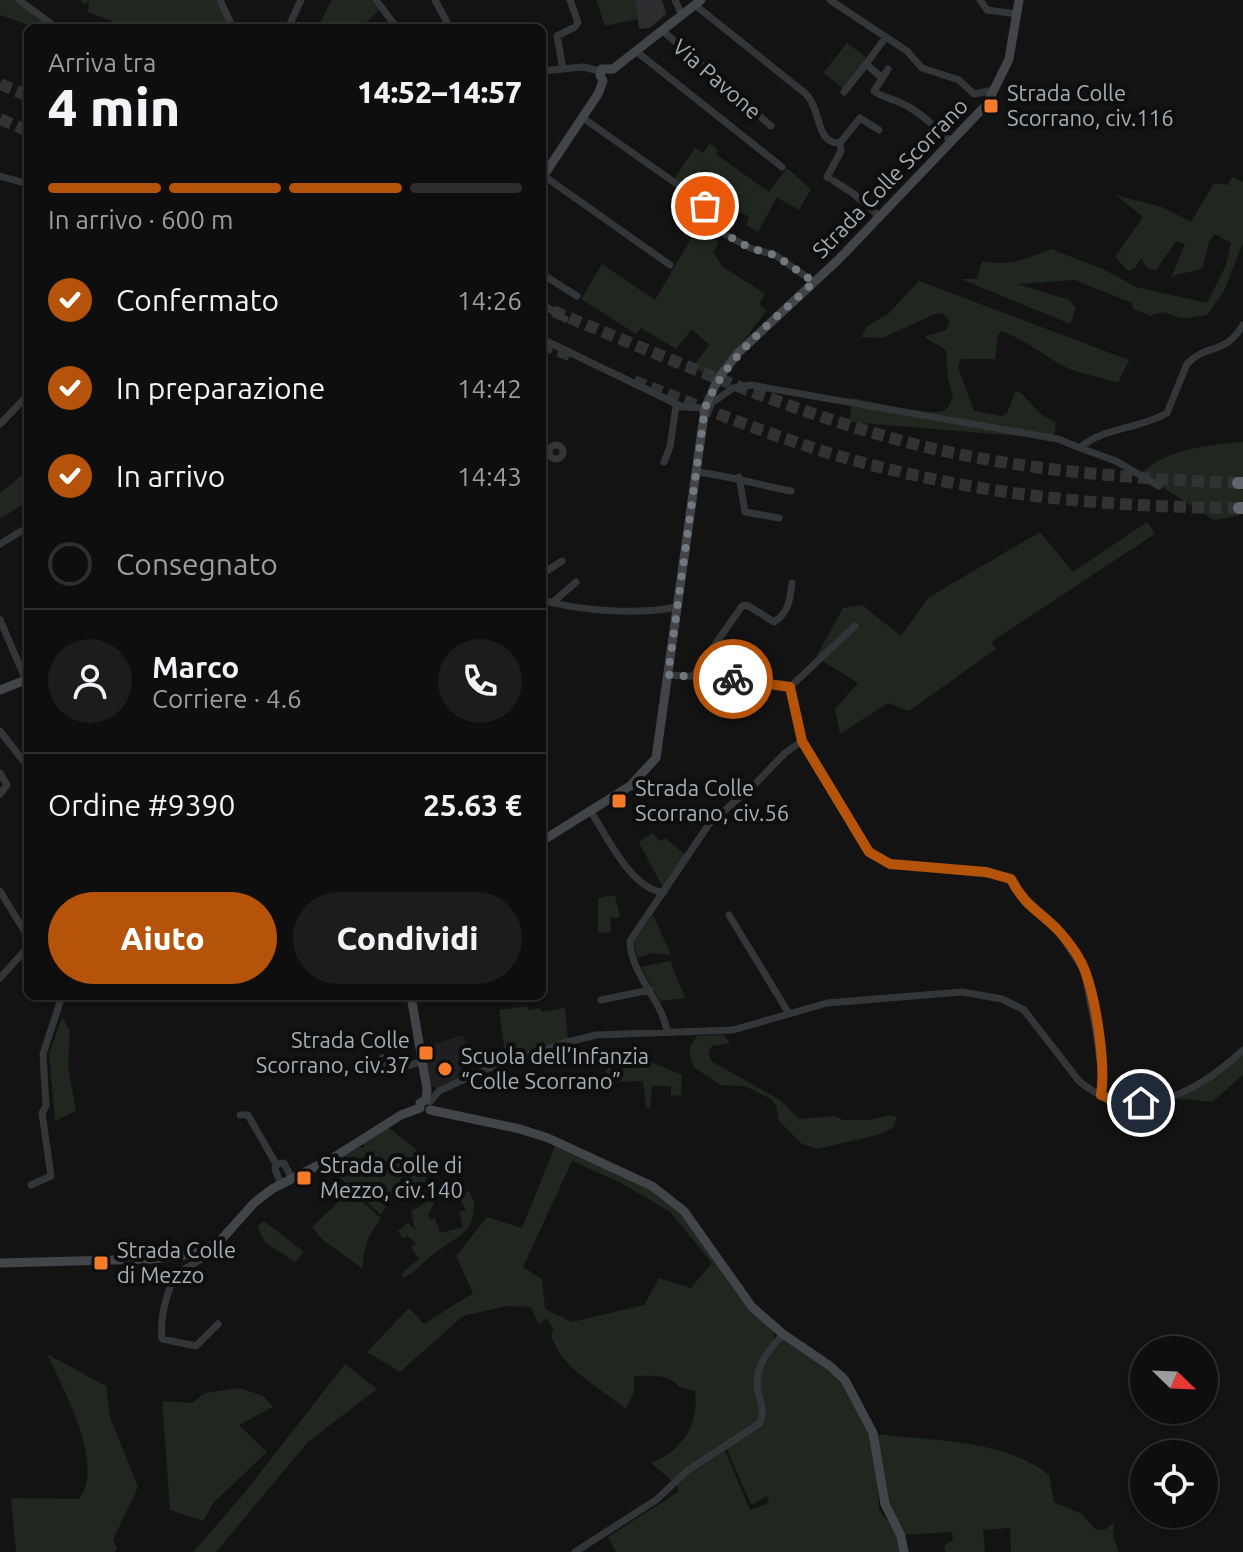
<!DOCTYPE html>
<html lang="it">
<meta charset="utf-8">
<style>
:root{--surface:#0e0e0f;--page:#1c1c1d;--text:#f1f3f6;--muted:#9b9c9e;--line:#2e2e2f;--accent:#b45309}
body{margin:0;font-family:Ubuntu,sans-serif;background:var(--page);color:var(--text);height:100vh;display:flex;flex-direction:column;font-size:30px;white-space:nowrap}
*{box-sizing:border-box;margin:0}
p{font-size:26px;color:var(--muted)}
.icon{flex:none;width:44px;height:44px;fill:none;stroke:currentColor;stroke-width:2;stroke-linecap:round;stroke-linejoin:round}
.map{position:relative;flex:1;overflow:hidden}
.side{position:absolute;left:24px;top:24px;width:522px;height:976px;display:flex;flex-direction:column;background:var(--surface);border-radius:12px;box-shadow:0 2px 6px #0004,0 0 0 2px var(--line)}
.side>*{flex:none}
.needle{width:52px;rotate:113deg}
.controls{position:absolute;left:1130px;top:1336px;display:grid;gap:16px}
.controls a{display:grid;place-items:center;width:88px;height:88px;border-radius:50%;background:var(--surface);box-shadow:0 2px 6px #0004,0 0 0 2px var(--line);font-size:40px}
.pin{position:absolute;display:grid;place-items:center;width:68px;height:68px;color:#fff;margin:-34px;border:4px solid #fff;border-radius:50%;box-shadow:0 2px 8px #0007}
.courier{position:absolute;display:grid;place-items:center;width:80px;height:80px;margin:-40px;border:6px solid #b45309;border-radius:50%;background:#fff;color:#222;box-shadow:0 2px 10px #0007}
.headline em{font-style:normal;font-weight:800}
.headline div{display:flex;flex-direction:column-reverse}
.headline{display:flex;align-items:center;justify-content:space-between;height:136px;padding:0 24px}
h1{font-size:52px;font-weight:800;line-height:60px}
.bar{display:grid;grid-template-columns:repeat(4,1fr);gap:12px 8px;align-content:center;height:96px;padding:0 24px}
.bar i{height:10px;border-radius:6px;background:var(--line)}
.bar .current{background:var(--accent)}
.bar p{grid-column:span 4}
.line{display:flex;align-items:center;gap:20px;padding:0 24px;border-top:2px solid var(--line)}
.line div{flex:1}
.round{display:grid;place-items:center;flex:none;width:84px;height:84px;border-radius:42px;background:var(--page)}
ol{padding:0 24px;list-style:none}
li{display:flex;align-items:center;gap:24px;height:88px}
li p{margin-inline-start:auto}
li .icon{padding:8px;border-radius:50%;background:var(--accent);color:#fff;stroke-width:4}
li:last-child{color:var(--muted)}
li i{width:44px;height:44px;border:4px solid var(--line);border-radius:50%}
.primary-button{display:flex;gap:16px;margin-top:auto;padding:16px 24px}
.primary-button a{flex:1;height:92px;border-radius:48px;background:var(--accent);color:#fff;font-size:32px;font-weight:800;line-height:92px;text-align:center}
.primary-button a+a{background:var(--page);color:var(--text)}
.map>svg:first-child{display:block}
.built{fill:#1f1f21}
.green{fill:#1f271f;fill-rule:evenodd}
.building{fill:#2d2e30;stroke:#2c2d30;stroke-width:2}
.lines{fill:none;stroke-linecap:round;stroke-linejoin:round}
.highway-tunnel{stroke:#303234;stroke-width:12;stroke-dasharray:12 6;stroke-linecap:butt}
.street{stroke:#333639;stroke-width:7}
.secondary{stroke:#414549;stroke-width:9}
.highway{stroke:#5f656a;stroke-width:12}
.done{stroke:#71787d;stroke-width:8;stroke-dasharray:0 14.4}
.route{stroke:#b45309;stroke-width:10}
.poi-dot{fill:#f67b29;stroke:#0e0e0f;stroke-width:3}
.labels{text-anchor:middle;stroke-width:8;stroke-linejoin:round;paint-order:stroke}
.street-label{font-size:22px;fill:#a4aeb5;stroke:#0e0e0f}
.poi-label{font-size:22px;fill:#a4aeb5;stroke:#0e0e0f;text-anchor:start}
</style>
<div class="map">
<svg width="1243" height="1552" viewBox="0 0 1243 1552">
<rect width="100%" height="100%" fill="#131314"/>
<path class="built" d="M463,1035L468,1049L458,1054L465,1076L438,1089L431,1085L427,1061L431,1059L425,1047Z"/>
<path class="green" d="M0,0H14L53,28H37L0,15Z
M80,0H216L230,28H116L111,21L88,12L89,1L84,4Z
M332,0H371L379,11L359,28H317Z
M596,0H635L638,19L605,26Z
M847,43L867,58L844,89L823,73Z
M710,143L718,150L716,154L769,192L787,168L811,189L799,210L777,197L758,232L746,225L749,217L724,204L716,216L707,206L720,184L702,171L688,189L674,179L695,148L703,153Z
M1232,177L1243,182V243L1224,291L1207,315C1199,316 1186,320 1178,317C1167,314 1163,309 1151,316L1133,309L1132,303L1075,280L1017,284L1069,300L1076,308L1070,324L961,279H977L982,261C1008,267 1027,259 1051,249L1105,270L1136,287L1207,303L1226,265L1231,243L1215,234L1209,242L1203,267C1193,274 1181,271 1171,278L1185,244L1176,241L1156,270L1148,269L1141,258L1135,268L1128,271L1115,257L1143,217L1116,195L1162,207L1191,222L1214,183L1228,185Z
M706,213L711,236L719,242L713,252L722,266L765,294L759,305L767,310L714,380L693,367L709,345L692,329L676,349L641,328L636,334L581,299L602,264L655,300Z
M919,281L1129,360L1118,383C1100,376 1080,375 1063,366C1042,354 1024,339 1001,331L998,335L995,359H961L958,367L974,411L1001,416L1007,413L1015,392H1020L1041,414L1056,423L1054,439L849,422L852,398C870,401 930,416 943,411C950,408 951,401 953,395L948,380L946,350L924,337L946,330L950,321L942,313L935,314L882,338L861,337L867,326L888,314Z
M1243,442V479L1239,489L1243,490V503H1239V516L1214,520L1143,475L1142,472C1171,448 1207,445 1243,442Z
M28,470V501L0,519V493Z
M1147,522L1155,534L991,642L996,649L909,711L888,703L840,734L835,709L858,683L816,657L843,608L862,605L901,636L929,597L1040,532L1073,572Z
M652,833L660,841L665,838L686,855L663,888L639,842Z
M607,896H615L620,917L610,918L611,932L598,933V899Z
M653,915L671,955L652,953L637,958L634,941Z
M670,961L685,998L660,1001L641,967Z
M528,1006V1010L540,1008L542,1012L565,1008L568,1041L506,1061L499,1010Z
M62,1017L70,1031L68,1066L76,1111L55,1121L49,1054Z
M724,1035L730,1043L712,1046L708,1053L711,1061L780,1100L799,1119L835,1116L843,1120H870L891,1115L897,1117L893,1128L881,1134L818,1149L802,1144L779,1121L776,1105L771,1099L745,1086L720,1085L694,1067L690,1056V1046L697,1036Z
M1243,1050V1075L1212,1102L1171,1098L1213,1078Z
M637,1056L682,1075L681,1095L671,1096V1086H652L650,1108L646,1107L643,1081L608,1082L605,1071L621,1059Z
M388,1127L417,1150L381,1215L327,1166L360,1147L363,1148L365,1142Z
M555,1146L653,1190L681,1213L715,1256L737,1294L773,1332L774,1340L783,1334L837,1374L871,1433L877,1461L879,1509L897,1534L901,1552H616L608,1537L678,1492L677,1482L725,1450L750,1510L769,1503L767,1496L751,1505L726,1447L672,1481L651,1463C683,1451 699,1424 695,1391L679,1387C669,1373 649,1376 634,1376V1392L626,1409C599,1386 561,1370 551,1334L554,1331L547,1318L539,1324L531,1307L506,1306L463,1316L400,1372L367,1352L409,1308L424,1324L473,1293L456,1256L487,1217L522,1228ZM572,1161L621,1183L670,1212L712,1263L691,1288L659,1278L644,1305L572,1322L545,1309L542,1279L523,1267Z
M418,1151L434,1163L416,1199L399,1189Z
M350,1191L381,1218C368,1235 363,1248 363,1269L323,1240L312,1227Z
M459,1191H468L474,1201C474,1233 461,1234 439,1250C426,1258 418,1271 403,1278L401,1274L419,1259L411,1247L416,1243L407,1236L403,1239L398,1231L408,1223L415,1229L411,1211L438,1196L428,1215L430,1220L435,1218L440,1233L463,1227L459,1212L466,1210L460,1200H456Z
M264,1221L304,1252L295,1262L265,1242L257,1226Z
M47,1354L106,1386L110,1417L138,1487L113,1540L117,1549L114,1552H16L11,1498L79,1499C106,1465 63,1389 47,1354Z
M345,1364L377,1389L308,1442L216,1552H193L242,1496Z
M240,1388L263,1396L273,1407L239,1425L267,1452L214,1502L203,1521L170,1510L162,1401L192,1403L205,1393Z
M877,1434C932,1441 1004,1439 1049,1475L1054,1502L1082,1514L1096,1530L1106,1529L1114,1522L1113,1536L1119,1552H1011L1010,1528L983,1530L985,1552H946L944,1546L953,1540L952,1532L903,1535L887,1498Z"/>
<path class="building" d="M636,0H661L665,14L649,27L640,28Z"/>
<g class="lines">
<path class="highway-tunnel" d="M0,84L28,96
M0,119L28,131
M553,311C665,357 778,407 895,439C1008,470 1122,478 1238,483
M542,344L572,356
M634,381C717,413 801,449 888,469C1008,498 1116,507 1239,508"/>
<path class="street" d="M19,0L57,28
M220,0L233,28
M376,0L397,28
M435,0L450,28
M675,0L682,15
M830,0L907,51L922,68L959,80L974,94L994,90
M980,0L987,10L1017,14
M695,5L806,94C822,110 815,144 840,143L860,118L879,130
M288,28L301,0
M663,31L771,126
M637,52L782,167
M563,69L557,36L575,27L578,22L570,0
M888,69L874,91C884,99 893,98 903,104C921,112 935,128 950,140
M542,71L583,67L600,71
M882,78L866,64L886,37
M844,92L866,64
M583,118L698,199L721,232L750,248L775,255L814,282
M0,176L28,184
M544,176L670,265
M829,178L827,177L841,151L840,143
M834,181L854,194L879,216
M542,274L577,296
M542,304L565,319
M542,339L683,407L705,408L733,388L751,385L1058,439L1080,448C1100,428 1140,429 1167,413L1187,364C1208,342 1223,357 1243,325
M0,424L28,395
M549 452a7 7 0 1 1 14 0a7 7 0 1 1-14 0Z
M1080,448L1116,461L1159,486
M664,462L670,447L676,406
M697,472C730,476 759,485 791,491
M739,477L745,512L779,518
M0,544L28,527
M542,574L562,561
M542,600C581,611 637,615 677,607
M552,603L576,582
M0,620L28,685
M855,626L790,687L802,741L869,852L890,864L1004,876L1011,879L1027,905L1057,929L1084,970L1096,1031L1103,1083L1101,1095
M668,675L755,680L790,687
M693,676L742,606L747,605L774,622C789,613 790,599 792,583
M0,731L28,767
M0,773L7,785L0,794
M590,810C606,835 632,891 664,892
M0,891L28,937
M729,915L788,1012
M0,978L28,947
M601,1000L650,990
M667,1031C662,1000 630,973 630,941L709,824L756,783L785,753L802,741
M382,1058L388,1068L396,1070L422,1061
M430,1102L439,1091L484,1070L564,1043L596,1035L733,1030L827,1003L962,992L1002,999L1024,1010L1079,1081C1135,1128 1198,1092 1243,1050
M240,1115H248L276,1164
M281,1184L275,1169L276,1164L284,1163L292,1179
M31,1185L51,1176L42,1113L46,1106L43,1054L62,996
M208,1249C202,1262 193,1263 183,1270C166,1283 160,1320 162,1339L196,1346L218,1324
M575,1552L656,1500L687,1471L760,1423C765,1411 761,1404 758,1392C753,1368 768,1351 783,1334"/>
<path class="secondary" d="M613,69L701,0
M603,81L600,75L602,69H613
M542,178L598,94L603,81
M0,690L28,679
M542,841L630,786L656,758L705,408L718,379L738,353L839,259L987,104L1009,59L1019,0
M411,996L427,1089L426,1100
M430,1110L520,1129L548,1138L652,1186L684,1211L752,1307L783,1334L830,1366L845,1380L873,1433L885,1504L901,1536L904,1552
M0,1263L151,1259L194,1254L220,1241L254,1203L272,1189L336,1156L401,1115L420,1108V1103L426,1100"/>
<path class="highway" d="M1238,483H1243
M1239,508H1243"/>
</g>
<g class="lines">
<path class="done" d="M705,206L721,232L750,248L775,255L814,282C773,322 727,354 705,408L668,675L733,679"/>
<path class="route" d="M733,679L790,687L802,741L869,852L890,864L986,872L1011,879C1024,905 1038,910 1057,929C1067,940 1080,957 1085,971C1096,1000 1106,1065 1101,1095L1117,1102L1141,1103"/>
</g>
<g class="poi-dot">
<rect x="983" y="98" width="16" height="16" rx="4"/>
<rect x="611" y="793" width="16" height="16" rx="4"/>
<rect x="418" y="1045" width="16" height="16" rx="4"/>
<circle cx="445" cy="1069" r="8"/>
<rect x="296" y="1170" width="16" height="16" rx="4"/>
<rect x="93" y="1255" width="16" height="16" rx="4"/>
</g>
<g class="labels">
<g class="street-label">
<text transform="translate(717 79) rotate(41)" y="8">Via Pavone</text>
<text transform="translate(890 178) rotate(-46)" y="8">Strada Colle Scorrano</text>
</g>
<g class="poi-label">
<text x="1007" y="101">Strada Colle<tspan x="1007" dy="25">Scorrano, civ.116</tspan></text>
<text x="635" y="796">Strada Colle<tspan x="635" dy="25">Scorrano, civ.56</tspan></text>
<text x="410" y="1048" text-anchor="end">Strada Colle<tspan x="410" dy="25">Scorrano, civ.37</tspan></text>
<text x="461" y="1064">Scuola dell’Infanzia<tspan x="461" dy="25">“Colle Scorrano”</tspan></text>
<text x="320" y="1173">Strada Colle di<tspan x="320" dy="25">Mezzo, civ.140</tspan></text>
<text x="117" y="1258">Strada Colle<tspan x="117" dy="25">di Mezzo</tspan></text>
</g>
</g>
</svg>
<div class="controls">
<a><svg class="needle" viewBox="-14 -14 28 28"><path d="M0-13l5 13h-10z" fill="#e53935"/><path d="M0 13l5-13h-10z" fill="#9b9c9e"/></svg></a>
<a><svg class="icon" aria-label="locate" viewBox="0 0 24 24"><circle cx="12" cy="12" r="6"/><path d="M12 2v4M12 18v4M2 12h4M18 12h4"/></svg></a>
</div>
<div class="pin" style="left:705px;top:206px;background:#ea580c"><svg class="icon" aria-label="bag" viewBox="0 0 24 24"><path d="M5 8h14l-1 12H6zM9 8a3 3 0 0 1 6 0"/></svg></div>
<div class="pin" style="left:1141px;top:1103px;background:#1f2937"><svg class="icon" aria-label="home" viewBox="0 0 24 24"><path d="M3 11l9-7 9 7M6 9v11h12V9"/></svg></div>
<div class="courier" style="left:733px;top:679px"><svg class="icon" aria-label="bike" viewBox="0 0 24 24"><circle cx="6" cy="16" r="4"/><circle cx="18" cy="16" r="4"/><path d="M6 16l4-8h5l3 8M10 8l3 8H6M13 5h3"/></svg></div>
<section class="side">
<div class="headline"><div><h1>4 min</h1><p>Arriva tra</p></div><em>14:52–14:57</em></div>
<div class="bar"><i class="current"></i><i class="current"></i><i class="current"></i><i></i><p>In arrivo · 600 m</p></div>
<ol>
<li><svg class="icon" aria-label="check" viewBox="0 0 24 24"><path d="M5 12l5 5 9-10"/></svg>Confermato<p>14:26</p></li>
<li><svg class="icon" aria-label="check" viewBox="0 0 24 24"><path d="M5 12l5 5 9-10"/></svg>In preparazione<p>14:42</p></li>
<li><svg class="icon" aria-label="check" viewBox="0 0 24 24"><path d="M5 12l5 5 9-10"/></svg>In arrivo<p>14:43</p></li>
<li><i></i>Consegnato</li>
</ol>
<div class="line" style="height:144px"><a class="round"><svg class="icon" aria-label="person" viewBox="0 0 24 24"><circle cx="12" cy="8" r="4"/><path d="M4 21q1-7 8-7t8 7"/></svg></a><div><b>Marco</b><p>Corriere · 4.6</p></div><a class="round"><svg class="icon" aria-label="phone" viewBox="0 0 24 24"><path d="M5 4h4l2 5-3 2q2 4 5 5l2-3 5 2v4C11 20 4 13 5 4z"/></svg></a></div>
<div class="line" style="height:104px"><div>Ordine #9390</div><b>25.63 €</b></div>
<div class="primary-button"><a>Aiuto</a><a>Condividi</a></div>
</section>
</div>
